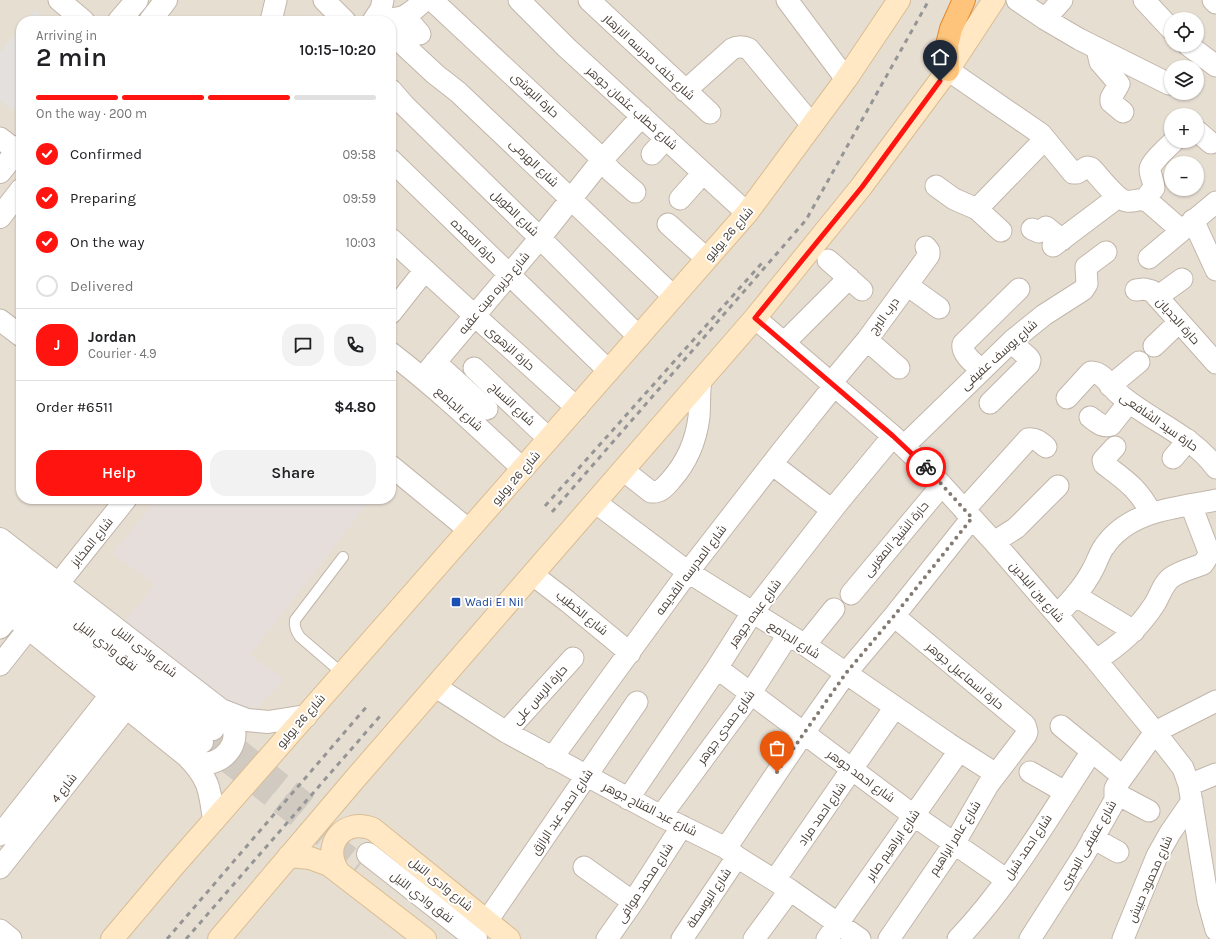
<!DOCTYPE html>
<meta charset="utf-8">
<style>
:root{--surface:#fff;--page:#f2f2f2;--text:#202124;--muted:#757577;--line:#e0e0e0;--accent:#ff1410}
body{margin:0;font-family:Karla,Cairo,sans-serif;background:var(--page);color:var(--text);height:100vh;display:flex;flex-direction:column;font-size:15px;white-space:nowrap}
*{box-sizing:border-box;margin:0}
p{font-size:13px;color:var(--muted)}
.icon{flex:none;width:22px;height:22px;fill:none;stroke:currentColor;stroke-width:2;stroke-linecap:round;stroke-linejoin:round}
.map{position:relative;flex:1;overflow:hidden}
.side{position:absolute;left:16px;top:16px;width:380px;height:488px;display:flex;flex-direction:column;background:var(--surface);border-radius:16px;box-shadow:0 1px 3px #0004}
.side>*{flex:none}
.tools{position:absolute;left:1164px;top:12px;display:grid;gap:8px}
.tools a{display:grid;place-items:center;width:40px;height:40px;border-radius:50%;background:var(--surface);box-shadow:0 1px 3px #0004;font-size:20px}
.pin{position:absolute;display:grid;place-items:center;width:34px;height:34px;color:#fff;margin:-41px -17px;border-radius:50% 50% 50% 0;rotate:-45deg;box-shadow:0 0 4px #0007}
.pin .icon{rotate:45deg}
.courier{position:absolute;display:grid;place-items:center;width:40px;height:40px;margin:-20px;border:3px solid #ff1410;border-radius:50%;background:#fff;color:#222;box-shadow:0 1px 5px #0007}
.overview em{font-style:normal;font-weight:600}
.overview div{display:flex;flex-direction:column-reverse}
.overview{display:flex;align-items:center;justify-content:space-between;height:68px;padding:0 20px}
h1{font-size:26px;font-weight:600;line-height:30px}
.bar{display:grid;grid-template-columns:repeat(4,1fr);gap:6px 4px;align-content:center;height:48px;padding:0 20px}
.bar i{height:5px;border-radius:3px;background:var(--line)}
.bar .active{background:var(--accent)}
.bar p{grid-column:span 4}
.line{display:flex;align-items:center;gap:10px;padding:0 20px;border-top:1px solid var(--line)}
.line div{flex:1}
.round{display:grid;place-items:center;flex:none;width:42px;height:42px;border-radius:16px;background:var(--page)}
ol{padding:0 20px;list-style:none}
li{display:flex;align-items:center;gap:12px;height:44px}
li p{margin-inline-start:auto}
li .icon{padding:4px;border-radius:50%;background:var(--accent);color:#fff;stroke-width:4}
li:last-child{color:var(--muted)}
li i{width:22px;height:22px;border:2px solid var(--line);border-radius:50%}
.button{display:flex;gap:8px;margin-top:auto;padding:8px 20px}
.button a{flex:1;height:46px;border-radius:16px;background:var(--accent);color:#fff;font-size:16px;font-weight:600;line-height:46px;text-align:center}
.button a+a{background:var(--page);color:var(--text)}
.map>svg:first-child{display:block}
.residential{fill:#e7ded2;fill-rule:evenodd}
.industrial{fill:#e5deda}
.parking{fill:#e3e0dd}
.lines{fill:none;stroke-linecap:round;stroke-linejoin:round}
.tertiary-tunnel{stroke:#d0cac1;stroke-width:22;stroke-dasharray:22 11;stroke-linecap:butt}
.service-casing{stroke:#c2b6aa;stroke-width:12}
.minor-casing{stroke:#c2b6aa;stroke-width:23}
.tertiary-casing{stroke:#c2b6aa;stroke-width:24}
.secondary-casing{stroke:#d9bd94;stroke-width:24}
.trunk-casing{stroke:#e4892d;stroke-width:24}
.service{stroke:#fff;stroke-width:10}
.minor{stroke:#fff;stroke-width:21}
.tertiary{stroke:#fff;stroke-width:22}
.secondary{stroke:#ffe8c3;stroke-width:22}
.trunk{stroke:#ffc47b;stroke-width:22}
.rail{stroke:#959595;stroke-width:3;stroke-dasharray:5 5;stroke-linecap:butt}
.done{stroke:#837a72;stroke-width:4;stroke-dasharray:0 7.2}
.route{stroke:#ff1410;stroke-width:5}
.transit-dot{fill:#1a4fb4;stroke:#fff;stroke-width:1.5}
.labels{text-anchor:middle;stroke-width:4;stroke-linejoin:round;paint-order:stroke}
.street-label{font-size:12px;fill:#463c34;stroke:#fff}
.transit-label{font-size:12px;fill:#164399;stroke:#fff;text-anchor:start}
</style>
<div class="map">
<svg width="1216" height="939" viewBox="0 0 1216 939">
<rect width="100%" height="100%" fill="#f3ede4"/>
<path class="residential" d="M0,0H1216V939H6L0,934ZM1171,19H1197V45H1171ZM21,21H391V499H21ZM1171,67H1197V93H1171ZM1171,115H1197V141H1171ZM1171,163H1197V189H1171Z"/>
<path class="industrial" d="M157,499H371L250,655L284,679L252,714L221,698L122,624L155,584L112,554Z"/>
<path class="parking" d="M35,10L50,21H26Z
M21,27V115L0,101V52Z"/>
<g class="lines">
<path class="tertiary-tunnel" d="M213,729L310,807
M202,742L360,865"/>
<g class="service-casing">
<path id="service" d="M343,674L300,637C296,631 294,627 295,620L343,557"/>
</g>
<g class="minor-casing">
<path id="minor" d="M59,0L84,21
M324,0L345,21
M432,0L597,154L611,171L635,192
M519,0L567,48L747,213
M589,0L710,113
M787,0L846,79
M1017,0L1045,19L1079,39L1169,84
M1144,0L1171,29
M1213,0L1216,3
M405,16L420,34
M376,18C403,20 405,18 425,0
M1045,19L1062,0
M271,21L276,0
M373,21L381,9L383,0
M391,33L435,74L458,92L674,297
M1188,45L1216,66
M1097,49L1100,62L1119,84L1111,98V102L1123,112
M948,70L1041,134L1073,173H1077L1087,167L1091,168C1099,176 1116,199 1126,201C1137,203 1137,196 1150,203L1181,230
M391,90L404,105L540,238L639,337
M685,91L732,49C738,46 743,46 749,49L812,125
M1197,131L1211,143
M0,138L17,151
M652,154L666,138
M391,160L609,371
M936,186L954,199L977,209L1001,231
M680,199L703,173
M1144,200L1154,188C1154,181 1150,176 1150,169C1150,163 1169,146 1174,141
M977,209L1045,139
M1193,220L1216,270
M668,224L707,259
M1032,229L1039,232L1046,227L1062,240
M391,239L475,316L577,408
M1053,246L1118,197
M1149,258L1216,202
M828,260L862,290
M907,285L939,308
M1136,290L1144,289L1152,291L1216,363
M1157,297L1182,279
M391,313L425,270
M755,318L893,436L928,470L994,542L1096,660L1155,732L1183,768L1189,785L1208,901L1216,930
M0,320L21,336
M867,340L899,368
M784,343L849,278
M1154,346L1179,322
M391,353C438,389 480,429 523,469
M435,362L487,409
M474,368L549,439
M981,370C975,364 961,354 963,344L1019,289
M423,377L540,238L602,160L642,116
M831,383L867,340L929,255V251L926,247
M1110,386L1139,362
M1067,398L1088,375L1091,372C1104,372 1110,387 1119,394C1150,421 1191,434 1216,468
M990,403L1029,364L1030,360L1028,357L1011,342
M1090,417C1097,422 1102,428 1111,425L1129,402
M904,446L1013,340L1044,315L1083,290L1087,284L1086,267L1106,252
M1115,447L1103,460L1104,464C1125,480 1138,488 1151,513
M1173,458L1188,440
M772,464L832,510
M391,466L469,530
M623,470L651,492C660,493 665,487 671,480C687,462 696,441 699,417C700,404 699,392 701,380
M595,502L688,572L805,645L949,744L996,774
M964,510L1028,439C1036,438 1040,442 1046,447
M994,542L1016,528L1058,486
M533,575L567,601L630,653
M58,584L126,499
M851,594L942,485
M1076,596L1134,631
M1057,615C1071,601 1084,587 1093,569C1097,562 1099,554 1104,547C1129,510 1176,508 1216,500
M0,628L11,615
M805,645L834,609
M1096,660C1119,646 1139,628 1154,605C1160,596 1163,583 1172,577C1181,571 1193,568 1203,564L1208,556L1209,552L1191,505
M0,665L29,628
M717,668L913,815L1007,880
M436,687L506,732L661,816L726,848L737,857L790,890L860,939
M1061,726L1122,776
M506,732L573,658
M552,758L688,572L782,451L834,386
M1030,772L1065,792
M1189,785L1216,774
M1115,793L1149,811
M628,799L717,668L752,613L836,505L893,436
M661,816L745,702L788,635
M0,835L111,694
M1093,838L1118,852
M726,848L803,734L846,673L894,616L972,518
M584,867L633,902
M0,868L127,707
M775,880L895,707
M487,921L637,702
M0,930L11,939
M607,939L633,902L682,826
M682,939L737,857
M754,939L790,890
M827,939L959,751
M889,939L954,844L988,785L1026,735L1027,732L1025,725L894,616
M958,939C1011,883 1050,815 1092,751
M1030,939L1085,853L1115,800V789L1117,785L1155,732L1216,701
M1123,939L1157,856L1170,833L1192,801"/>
</g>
<g class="tertiary-casing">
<path id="tertiary" d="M119,21L137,0
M150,21L166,0
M0,172L21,146
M0,217L21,190
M0,539L221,710L247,720L268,722L306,716
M0,561L213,729
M0,582L202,742
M0,605L187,756C209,778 210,790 214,820
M187,756C191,758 195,761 198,762C217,768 238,749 234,730C232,721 227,716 221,710
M368,854L476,939"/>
</g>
<g class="secondary-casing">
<path id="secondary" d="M289,856L310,858L329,865L425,939
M338,871C321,845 344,817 373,829L509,939
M112,939L172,868L747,213L846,79L899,0
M219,939L354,780L755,318L861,187L948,70L994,0"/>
</g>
<g class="trunk-casing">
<path id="trunk" d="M948,70L947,45L951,29L964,0"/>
</g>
<use href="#service" class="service"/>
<use href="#minor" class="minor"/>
<use href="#tertiary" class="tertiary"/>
<use href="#secondary" class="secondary"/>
<use href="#trunk" class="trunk"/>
<path class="rail" d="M545,506L762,263
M552,512L806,220L929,0
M167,939L368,705
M186,939L381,715"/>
</g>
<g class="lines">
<path class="done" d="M777,772L846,673L894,616L972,518L926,467"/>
<path class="route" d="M926,467L893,436L755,318L862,187L940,81"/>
</g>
<rect class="transit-dot" x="451" y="597" width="10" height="10" rx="2"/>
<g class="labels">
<g class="street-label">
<text transform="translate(649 57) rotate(43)" y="4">شارع خلف مدرسه الازهار</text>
<text transform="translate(535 95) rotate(43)" y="4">حارة البوشى</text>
<text transform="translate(632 108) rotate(42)" y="4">شارع خطاب عثمان جوهر</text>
<text transform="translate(534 163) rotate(44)" y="4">شارع الهرمى</text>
<text transform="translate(515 213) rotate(44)" y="4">شارع الطويل</text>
<text transform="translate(729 234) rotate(-49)" y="4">شارع 26 يوليو</text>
<text transform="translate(474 241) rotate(44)" y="4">حارة العمده</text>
<text transform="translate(494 293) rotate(-50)" y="4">شارع جزيره ميت عقبه</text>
<text transform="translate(884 316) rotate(-54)" y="4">درب البرج</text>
<text transform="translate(1178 321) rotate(48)" y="4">حارة الجديان</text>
<text transform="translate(510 348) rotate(42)" y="4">حارة الزهوى</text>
<text transform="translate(999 355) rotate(-42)" y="4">شارع يوسف عفيفى</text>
<text transform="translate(512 404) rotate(43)" y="4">شارع النساج</text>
<text transform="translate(459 409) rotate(42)" y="4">شارع الجامع</text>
<text transform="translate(1159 422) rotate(35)" y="4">حارة سيد الشافعى</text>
<text transform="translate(516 478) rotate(-49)" y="4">شارع 26 يوليو</text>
<text transform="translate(896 539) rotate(-50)" y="4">حارة الشيخ المغربى</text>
<text transform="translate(92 542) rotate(-51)" y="4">شارع المخابز</text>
<text transform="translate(691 570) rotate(-53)" y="4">شارع المدرسه القديمه</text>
<text transform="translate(1037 592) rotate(49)" y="4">شارع بين البلدين</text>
<text transform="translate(582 613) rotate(39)" y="4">شارع الخطيب</text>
<text transform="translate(755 613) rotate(-54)" y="4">شارع عبده جوهر</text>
<text transform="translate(794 640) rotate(32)" y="4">شارع الجامع</text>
<text transform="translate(106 645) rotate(38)" y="4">نفق وادي النيل</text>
<text transform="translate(145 651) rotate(38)" y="4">شارع وادى النيل</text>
<text transform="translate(965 676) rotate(40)" y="4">حارة اسماعيل جوهر</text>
<text transform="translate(540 695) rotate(-48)" y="4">حارة الريس على</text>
<text transform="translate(301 721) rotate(-49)" y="4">شارع 26 يوليو</text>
<text transform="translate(726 727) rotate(-54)" y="4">شارع حمدى جوهر</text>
<text transform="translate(861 776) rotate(36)" y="4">شارع احمد جوهر</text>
<text transform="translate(64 788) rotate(-52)" y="4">شارع 4</text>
<text transform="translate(650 809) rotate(27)" y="4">شارع عبد الفتاح جوهر</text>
<text transform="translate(562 812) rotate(-56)" y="4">شارع احمد عبد الرازق</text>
<text transform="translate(822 814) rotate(-55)" y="4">شارع احمد مراد</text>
<text transform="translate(955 838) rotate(-58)" y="4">شارع عامر ابراهيم</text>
<text transform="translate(893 845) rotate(-55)" y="4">شارع ابراهيم صابر</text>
<text transform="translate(1088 845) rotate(-60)" y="4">شارع عفيفى البحيرى</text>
<text transform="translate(1028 847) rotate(-56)" y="4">شارع احمد شبل</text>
<text transform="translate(1150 879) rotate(-66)" y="4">شارع محمود حبيش</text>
<text transform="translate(645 883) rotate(-57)" y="4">شارع محمد موافى</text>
<text transform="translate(441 884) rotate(39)" y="4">شارع وادى النيل</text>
<text transform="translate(422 897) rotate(38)" y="4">نفق وادي النيل</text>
<text transform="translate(709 898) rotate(-56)" y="4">شارع البوسطة</text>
</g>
<g class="transit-label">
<text x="465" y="606">Wadi El Nil</text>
</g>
</g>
</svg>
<div class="tools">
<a><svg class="icon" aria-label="locate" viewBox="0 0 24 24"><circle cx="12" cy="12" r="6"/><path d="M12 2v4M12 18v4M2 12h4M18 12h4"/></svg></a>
<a><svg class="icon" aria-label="layers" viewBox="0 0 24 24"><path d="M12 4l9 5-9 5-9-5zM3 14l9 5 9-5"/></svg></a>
<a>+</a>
<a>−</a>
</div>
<div class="pin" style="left:777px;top:772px;background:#ea580c"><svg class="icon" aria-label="bag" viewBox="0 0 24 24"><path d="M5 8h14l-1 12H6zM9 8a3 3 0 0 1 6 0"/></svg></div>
<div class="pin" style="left:940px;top:81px;background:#1f2937"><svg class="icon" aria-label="home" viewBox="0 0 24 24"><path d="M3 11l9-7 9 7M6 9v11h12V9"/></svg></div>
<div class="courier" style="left:926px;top:467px"><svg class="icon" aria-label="bike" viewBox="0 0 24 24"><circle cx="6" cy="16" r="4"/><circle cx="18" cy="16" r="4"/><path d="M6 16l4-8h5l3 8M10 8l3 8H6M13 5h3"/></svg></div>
<section class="side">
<div class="overview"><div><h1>2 min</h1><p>Arriving in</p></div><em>10:15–10:20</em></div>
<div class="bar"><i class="active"></i><i class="active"></i><i class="active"></i><i></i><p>On the way · 200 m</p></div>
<ol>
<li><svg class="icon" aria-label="check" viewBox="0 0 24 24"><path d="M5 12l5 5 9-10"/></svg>Confirmed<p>09:58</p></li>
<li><svg class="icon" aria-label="check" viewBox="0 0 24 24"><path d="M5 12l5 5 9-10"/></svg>Preparing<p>09:59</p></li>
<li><svg class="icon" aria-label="check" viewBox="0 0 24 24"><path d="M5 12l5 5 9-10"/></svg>On the way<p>10:03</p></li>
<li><i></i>Delivered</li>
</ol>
<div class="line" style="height:72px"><b class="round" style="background:var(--accent);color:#fff">J</b><div><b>Jordan</b><p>Courier · 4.9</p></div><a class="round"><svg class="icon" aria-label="chat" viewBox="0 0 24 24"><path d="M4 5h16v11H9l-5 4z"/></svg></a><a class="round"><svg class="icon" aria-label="phone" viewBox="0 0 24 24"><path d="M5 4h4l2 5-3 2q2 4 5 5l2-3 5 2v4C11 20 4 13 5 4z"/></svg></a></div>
<div class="line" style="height:52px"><div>Order #6511</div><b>$4.80</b></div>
<div class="button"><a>Help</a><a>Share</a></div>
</section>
</div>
